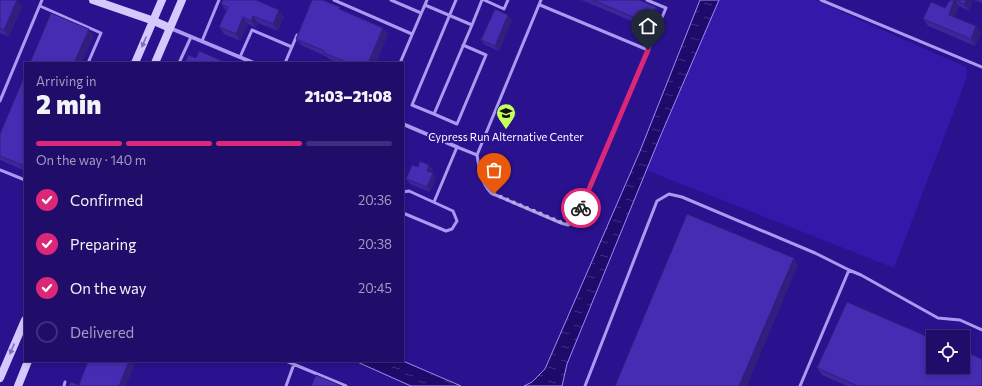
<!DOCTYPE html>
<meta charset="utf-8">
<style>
:root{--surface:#200d6a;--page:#2d1b72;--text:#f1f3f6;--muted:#a29cc1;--line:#3d2d7e;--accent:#db2777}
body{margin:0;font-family:Commissioner,sans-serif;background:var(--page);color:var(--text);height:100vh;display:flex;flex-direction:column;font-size:15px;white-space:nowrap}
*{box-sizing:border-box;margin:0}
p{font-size:13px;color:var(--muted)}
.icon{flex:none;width:22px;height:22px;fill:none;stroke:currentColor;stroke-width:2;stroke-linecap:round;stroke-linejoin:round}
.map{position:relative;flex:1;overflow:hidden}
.side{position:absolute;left:24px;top:62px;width:380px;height:300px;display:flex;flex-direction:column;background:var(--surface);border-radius:0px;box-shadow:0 2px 6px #0003,0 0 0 1px var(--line)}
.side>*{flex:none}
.controls{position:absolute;left:926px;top:330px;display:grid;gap:8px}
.controls a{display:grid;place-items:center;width:44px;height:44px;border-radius:0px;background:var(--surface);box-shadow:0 2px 6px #0003,0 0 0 1px var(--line);font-size:20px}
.pin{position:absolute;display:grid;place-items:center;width:34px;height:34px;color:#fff;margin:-41px -17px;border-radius:50% 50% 50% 0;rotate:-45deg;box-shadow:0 0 4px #0007}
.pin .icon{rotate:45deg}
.courier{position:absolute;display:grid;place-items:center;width:40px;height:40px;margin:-20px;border:3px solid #db2777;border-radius:50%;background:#fff;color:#222;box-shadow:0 1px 5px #0007}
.headline em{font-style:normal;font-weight:800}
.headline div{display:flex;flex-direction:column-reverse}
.headline{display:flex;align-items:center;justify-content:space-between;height:68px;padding:0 12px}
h1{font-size:26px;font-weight:800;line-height:30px}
.bar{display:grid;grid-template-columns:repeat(4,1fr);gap:6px 4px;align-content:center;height:48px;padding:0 12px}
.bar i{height:5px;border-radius:3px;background:var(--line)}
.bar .on{background:var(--accent)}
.bar p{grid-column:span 4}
ol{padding:0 12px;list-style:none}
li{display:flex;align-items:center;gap:12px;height:44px}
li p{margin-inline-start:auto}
li .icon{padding:4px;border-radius:50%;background:var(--accent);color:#fff;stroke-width:4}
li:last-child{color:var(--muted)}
li i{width:22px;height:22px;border:2px solid var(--line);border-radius:50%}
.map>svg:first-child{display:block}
.grass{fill:#3318a9}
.water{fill:url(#water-ripples);stroke:#9d8bf6}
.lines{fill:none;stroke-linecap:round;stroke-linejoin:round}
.lane{stroke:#aa9af2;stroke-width:3}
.street{stroke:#aa9af2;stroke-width:4}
.secondary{stroke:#d3c9fc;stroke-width:8}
.wall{fill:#3b269a}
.shaded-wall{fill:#301f7d}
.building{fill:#452cb3;stroke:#301f7d}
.oneway{fill:#7e6dc5}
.done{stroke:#b4acd7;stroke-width:4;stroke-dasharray:0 7.2}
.route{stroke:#db2777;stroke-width:5}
.labels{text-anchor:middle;stroke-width:4;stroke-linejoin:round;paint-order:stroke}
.poi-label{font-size:11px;fill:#fff;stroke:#2a118e}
</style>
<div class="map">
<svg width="982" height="386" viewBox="0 0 982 386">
<defs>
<pattern id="water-ripples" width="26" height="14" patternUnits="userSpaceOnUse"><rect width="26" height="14" fill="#1e0a6a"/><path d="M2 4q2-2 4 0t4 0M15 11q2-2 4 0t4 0" fill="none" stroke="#402f80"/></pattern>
</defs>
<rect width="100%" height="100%" fill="#2a118e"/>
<path class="grass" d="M719,0H815L966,67L967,77L894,268L646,170Z"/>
<path class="water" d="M700,0H719L660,137L567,364L562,386H524L532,382L545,369L640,151Z
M355,361H403L461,386H411Z"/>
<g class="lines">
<path class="lane" d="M334,0L412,34
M391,0L421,13
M484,0L504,9L508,0
M821,0L982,67
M425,5L472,25L434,114L412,105L456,0
M540,5L648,50
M40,6L101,33L88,63
M472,25L482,0
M202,41L219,0
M240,57L252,30L292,47
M179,63L191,37
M285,63L297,35
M400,63L427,0
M0,101L42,0
M434,114L457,124L486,55L463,45
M477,155C479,168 481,183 491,193L561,223L568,225L575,222L666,8L647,0
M0,170L25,180
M403,192L409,191L453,211L457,221L452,229L446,231L403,213
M434,202L457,147L477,155L541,0
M286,361L346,386
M64,386L65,382
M286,386L294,364
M585,386L657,201L669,194L682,197L815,253L849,270L861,275L938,318L960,320L982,330
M800,386L849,270"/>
<path class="street" d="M170,28L254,63
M403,124L457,147"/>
<path class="secondary" d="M93,0L154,21L170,28
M135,63L162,0
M155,63L182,0
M0,378L25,320
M18,386L28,361"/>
</g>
<path class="wall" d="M0,0L22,6L9,37L0,33Z
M581,0H639L656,7L660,14L653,30Z
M950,0H982V3L973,0L969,11L959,6L955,18L981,33L975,46L928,26L923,19L945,8Z
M221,4L279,10L284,17L278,31L258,23L256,28L248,24L240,41L224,34L219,27L226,11Z
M342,10L383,28L388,34L376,63H337L329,59L327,57L301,45L296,39Z
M512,20L499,51L485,45L481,40Z
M25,75V171L0,160V134Z
M429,165L433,170L432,173L436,178L430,192L410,184L406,179L418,167Z
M817,368L982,386H847L822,375Z"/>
<path class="shaded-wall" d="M17,0L22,6L9,37L4,30Z
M954,0L959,6L954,22L949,15Z
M966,0H973L969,11L964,4Z
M656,7L660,14L653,30L649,24Z
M279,10L284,17L278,31L273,24Z
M508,15L512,20L499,51L495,46Z
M253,16L258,23L256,28L251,21Z
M243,17L248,24L240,41L236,34Z
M976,26L981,33L975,46L971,39Z
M383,28L388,34L376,63H368Z
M89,29L94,36L82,63H74Z
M429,165L433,170L430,176L427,171Z
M433,173L436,178L430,192L427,187Z
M794,258L798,265L747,386H739Z
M129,361H136L126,386H119Z"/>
<path class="building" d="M0,0H17L4,30L0,28Z
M223,0H256L279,10L273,24L253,16L251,21L243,17L236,34L219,27L228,7L221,4Z
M312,0H322L340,7L339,9L383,28L368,63H349L324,53L325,51L296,39Z
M593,0H639L656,7L649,24Z
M950,0H954L949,15L976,26L971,39L923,19L931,2L945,8Z
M955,0H966L964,4Z
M495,9L508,15L495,46L481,40Z
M51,13L89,29L74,63H30Z
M199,51L227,63H185L188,55L196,58Z
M25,75V166L0,156V134Z
M420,161L429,165L427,171L433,173L427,187L406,179L412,165L418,167Z
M687,214L794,258L739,386H615Z
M847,302L933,339V367H963V351L982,359V386H858L817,368Z
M88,361H129L119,386H69L71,382L79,385Z
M316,375L342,386H311Z"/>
<defs><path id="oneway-solid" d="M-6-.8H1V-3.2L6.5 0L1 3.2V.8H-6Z"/></defs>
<g class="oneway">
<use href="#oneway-solid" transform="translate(144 42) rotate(113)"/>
<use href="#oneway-solid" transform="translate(12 349) rotate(113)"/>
</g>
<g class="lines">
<path class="done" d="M494,194L565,224C576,225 577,217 581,208"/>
<path class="route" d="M581,208L648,50"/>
</g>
<defs>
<g id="school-pin" transform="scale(1)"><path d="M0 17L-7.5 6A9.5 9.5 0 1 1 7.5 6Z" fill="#c7ff5b" stroke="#2a118e"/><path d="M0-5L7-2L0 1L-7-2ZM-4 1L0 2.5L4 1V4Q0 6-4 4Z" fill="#111"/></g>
</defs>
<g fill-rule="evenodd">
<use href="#school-pin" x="506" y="113"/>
</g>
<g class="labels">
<g class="poi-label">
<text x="506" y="141">Cypress Run Alternative Center</text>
</g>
</g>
</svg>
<div class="controls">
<a><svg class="icon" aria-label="locate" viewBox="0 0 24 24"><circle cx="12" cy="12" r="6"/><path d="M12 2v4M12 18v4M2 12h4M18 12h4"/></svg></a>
</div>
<div class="pin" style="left:494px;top:194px;background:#ea580c"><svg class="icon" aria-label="bag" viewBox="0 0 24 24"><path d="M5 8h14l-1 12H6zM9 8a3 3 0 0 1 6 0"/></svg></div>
<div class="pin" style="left:648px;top:50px;background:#1f2937"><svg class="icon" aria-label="home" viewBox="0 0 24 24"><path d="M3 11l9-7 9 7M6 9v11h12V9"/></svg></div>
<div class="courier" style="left:581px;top:208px"><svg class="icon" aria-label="bike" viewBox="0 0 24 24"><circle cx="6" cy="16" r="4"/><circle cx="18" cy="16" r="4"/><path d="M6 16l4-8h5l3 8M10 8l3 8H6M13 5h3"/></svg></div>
<section class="side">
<div class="headline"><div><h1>2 min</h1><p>Arriving in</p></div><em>21:03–21:08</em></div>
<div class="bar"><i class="on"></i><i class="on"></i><i class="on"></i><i></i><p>On the way · 140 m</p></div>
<ol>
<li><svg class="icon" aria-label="check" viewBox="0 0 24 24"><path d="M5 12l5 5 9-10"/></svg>Confirmed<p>20:36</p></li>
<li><svg class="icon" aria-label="check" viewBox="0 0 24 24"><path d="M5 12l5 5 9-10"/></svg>Preparing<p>20:38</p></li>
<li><svg class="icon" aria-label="check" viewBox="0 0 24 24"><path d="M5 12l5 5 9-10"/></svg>On the way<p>20:45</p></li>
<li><i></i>Delivered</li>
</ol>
</section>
</div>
